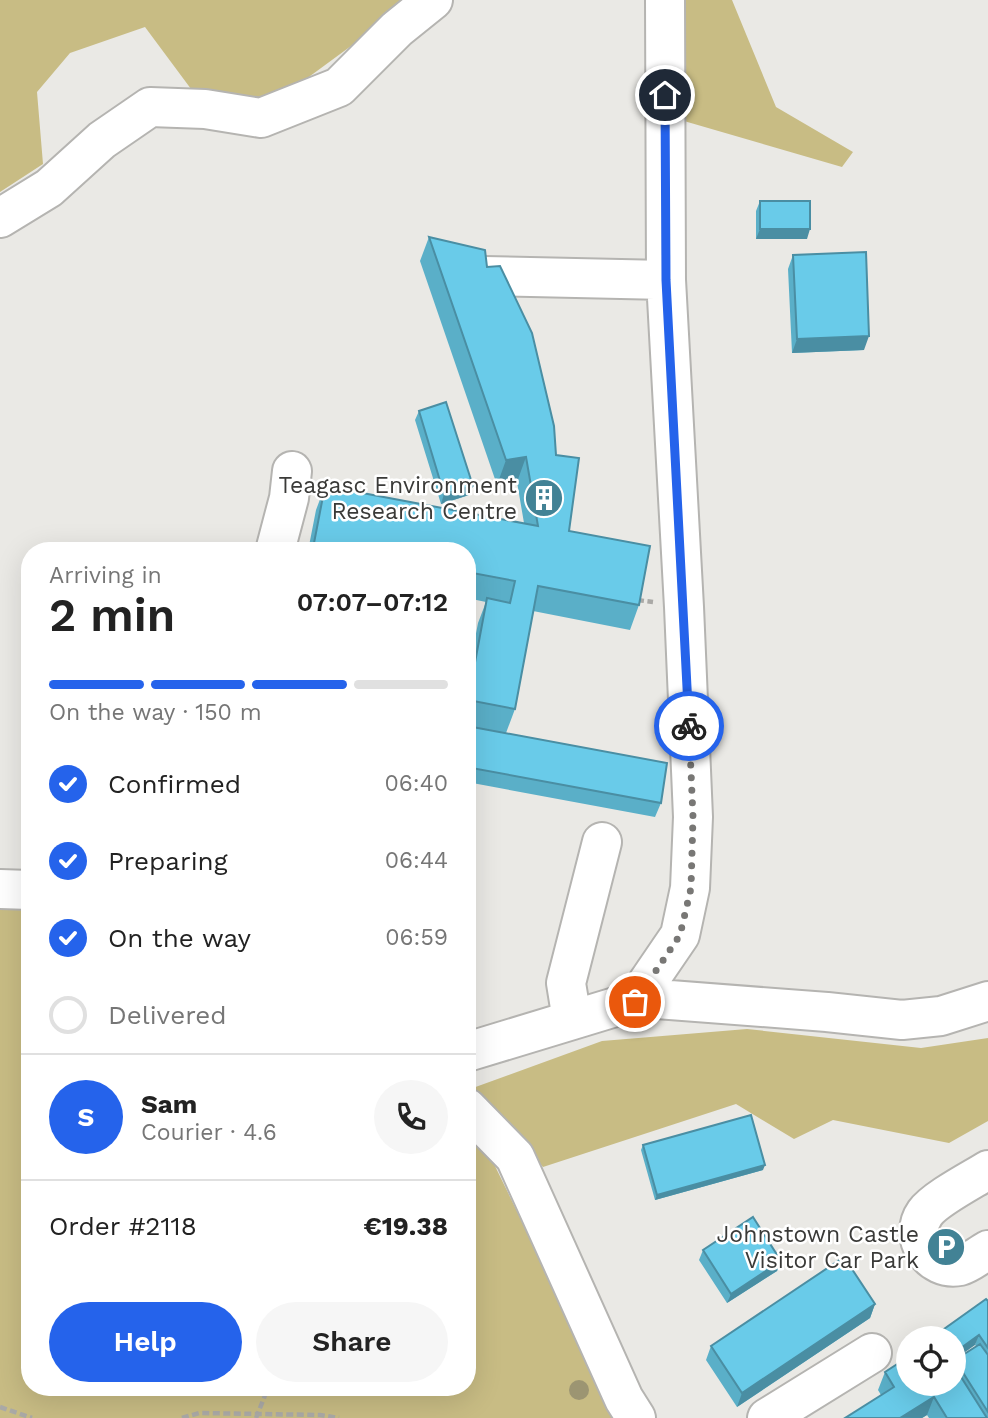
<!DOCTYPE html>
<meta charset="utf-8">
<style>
:root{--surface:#fff;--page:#f6f6f6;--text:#222;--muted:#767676;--line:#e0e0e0;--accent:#2563eb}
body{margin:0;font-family:"Work Sans",sans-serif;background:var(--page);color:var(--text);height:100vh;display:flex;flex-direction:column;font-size:26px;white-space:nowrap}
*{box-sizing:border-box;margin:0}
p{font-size:23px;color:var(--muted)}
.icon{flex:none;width:38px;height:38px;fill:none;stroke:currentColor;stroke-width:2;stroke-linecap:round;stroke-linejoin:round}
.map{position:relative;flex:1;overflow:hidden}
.side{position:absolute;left:21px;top:542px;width:455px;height:854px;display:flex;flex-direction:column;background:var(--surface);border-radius:28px;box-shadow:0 7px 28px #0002}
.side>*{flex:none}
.buttons{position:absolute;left:896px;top:1326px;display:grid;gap:14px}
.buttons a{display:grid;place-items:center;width:70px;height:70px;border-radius:50%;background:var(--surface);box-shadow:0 7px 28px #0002;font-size:35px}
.pin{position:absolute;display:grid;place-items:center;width:60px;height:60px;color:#fff;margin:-30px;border:4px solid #fff;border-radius:50%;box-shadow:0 2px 7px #0007}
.courier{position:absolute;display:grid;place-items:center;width:70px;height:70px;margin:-35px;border:5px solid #2563eb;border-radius:50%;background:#fff;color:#222;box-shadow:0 2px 9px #0007}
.summary em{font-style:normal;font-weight:600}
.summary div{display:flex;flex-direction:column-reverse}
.summary{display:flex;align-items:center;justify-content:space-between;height:119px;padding:0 28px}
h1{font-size:46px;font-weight:600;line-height:52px}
.bar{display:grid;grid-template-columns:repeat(4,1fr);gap:10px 7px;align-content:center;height:84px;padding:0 28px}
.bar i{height:9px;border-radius:5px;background:var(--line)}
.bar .selected{background:var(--accent)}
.bar p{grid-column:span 4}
.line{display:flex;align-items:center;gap:18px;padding:0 28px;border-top:2px solid var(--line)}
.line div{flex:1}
.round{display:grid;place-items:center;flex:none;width:74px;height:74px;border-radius:37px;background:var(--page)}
ol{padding:0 28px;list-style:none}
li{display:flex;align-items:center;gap:21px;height:77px}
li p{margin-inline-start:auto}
li .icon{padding:7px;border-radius:50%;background:var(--accent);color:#fff;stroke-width:4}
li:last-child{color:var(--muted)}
li i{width:38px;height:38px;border:4px solid var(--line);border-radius:50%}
.button{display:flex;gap:14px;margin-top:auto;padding:14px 28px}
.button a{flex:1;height:80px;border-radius:42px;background:var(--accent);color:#fff;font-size:28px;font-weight:600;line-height:80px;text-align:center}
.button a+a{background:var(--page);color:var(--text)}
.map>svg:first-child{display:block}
.green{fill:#c8bc84}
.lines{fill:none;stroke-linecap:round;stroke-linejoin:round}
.minor-casing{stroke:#b5b4b1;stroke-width:42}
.path{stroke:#aaa9a6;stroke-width:4.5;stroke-dasharray:7 3.5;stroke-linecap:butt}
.minor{stroke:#fff;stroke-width:38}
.tree{fill:#9c9572}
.wall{fill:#5aafc8}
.shaded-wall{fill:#4a8ea3}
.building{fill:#69cbe9;stroke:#4a8ea3;stroke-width:2}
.done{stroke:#787775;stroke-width:7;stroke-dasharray:0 12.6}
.route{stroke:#2563eb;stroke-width:9}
.labels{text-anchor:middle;stroke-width:5;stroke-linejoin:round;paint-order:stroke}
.poi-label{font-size:23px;fill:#3a3a38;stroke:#fff;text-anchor:end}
</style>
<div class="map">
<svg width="988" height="1418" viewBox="0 0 988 1418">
<rect width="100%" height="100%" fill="#eae9e5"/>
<path class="green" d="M0,0H409L381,24L287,93L257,108L194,93L145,27L70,53L37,92L43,164L0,192Z
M677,0H732L776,107L853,152L842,167L684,121Z
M30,901V1388H467V1135L494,1164L618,1418H0V902Z
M747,1029L921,1048L988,1038V1121L949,1143L833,1120L794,1139L736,1104L543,1167L470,1089L602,1041Z"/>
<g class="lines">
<g class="minor-casing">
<path id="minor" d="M0,218L49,188L102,140L150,107L205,109L261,118L339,87L397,29L433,0
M484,276L666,280
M275,551L289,498L292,471
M0,889L30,890
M635,1001L680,935L690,888L693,817L684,607L666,280L665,0
M572,1020L566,983L602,842
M467,1052L635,1001L657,999L827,1012L902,1020L941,1016L988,1001
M467,1108L515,1157L624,1399L636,1418
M988,1170C972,1180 935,1199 925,1213C908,1237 930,1272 960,1266C970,1263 979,1255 988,1250
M767,1418L872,1353"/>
</g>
<path class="path" d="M637,600L653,602
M0,1407L32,1418
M182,1418L199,1413L320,1415L339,1418
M256,1418L268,1388"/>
<use href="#minor" class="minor"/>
</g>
<circle class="tree" cx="579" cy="1390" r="10"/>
<path class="wall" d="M760,201L807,239H756V211Z
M429,237L487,267L556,455L569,531L639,605L630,630L533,611L515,709L506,733L661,803L655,817L467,782V680L478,623L486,602L467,598V551H308L316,510L325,486L524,523L517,482L497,485L420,261Z
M793,255L864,350L792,353L788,269Z
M419,411L473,486L469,495L441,504L415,420Z
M643,1145L763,1170L655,1200L641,1150Z
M703,1250L781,1261L777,1271L727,1303L699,1260Z
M988,1301V1418H929L927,1415L922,1418H845L881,1395L878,1390L885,1372L908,1384H954L955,1360L976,1346L975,1345Z
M875,1304L870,1318L737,1407L706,1360L711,1346Z"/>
<path class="shaded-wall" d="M760,229H810L807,239H756Z
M869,336L864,350L792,353L797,339Z
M526,457L517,482L497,485L506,460Z
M473,486L469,495L441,504L444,494Z
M472,768L467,782V774Z
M765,1165L763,1170L655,1200L657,1195Z
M781,1261L777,1271L727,1303L731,1294Z
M875,1304L870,1318L737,1407L742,1393Z
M979,1335L975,1345L954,1360V1353Z
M934,1397L927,1415L922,1418H900Z"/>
<path class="building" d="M760,201H810V229H760Z
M429,237L485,250L487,267L500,266L532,333L554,426L556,455L579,458L569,531L650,546L639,605L538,586L515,709L468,700L487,598L510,603L515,581L467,572V551H356L314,543L325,486L538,526L526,457L506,460Z
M866,252L869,336L797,339L793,255Z
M446,402L473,486L444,494L419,411Z
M467,726L667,763L661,803L472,768L467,774Z
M751,1115L765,1165L657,1195L643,1145Z
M753,1217L781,1261L731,1294L703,1250Z
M844,1257L875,1304L742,1393L711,1346Z
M986,1299L988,1301V1348L979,1335L954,1353V1339H930Z
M980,1344L988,1355V1412L955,1360Z
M908,1357V1384H954V1366L987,1418H947L934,1397L900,1418H845L894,1387L885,1372Z"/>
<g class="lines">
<path class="done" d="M635,1002L680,935L691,888L693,817L689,726"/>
<path class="route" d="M665,95L666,280L689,726"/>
</g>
<defs>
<g id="building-disc" transform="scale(2.0125)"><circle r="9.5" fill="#428295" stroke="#fff"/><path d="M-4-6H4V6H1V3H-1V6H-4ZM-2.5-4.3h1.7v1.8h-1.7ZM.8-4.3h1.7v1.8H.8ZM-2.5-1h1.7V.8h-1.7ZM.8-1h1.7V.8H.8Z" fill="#fff"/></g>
<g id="parking-disc" transform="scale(2.0125)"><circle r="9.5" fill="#428295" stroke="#fff"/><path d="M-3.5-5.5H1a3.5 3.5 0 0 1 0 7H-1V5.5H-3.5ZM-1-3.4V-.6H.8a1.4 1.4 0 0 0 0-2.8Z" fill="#fff"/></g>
</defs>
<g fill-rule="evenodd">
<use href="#building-disc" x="544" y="498"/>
<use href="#parking-disc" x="946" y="1247"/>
</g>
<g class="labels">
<g class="poi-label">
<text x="517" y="493">Teagasc Environment<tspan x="517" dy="26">Research Centre</tspan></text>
<text x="919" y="1242">Johnstown Castle<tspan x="919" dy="26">Visitor Car Park</tspan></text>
</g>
</g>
</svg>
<div class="buttons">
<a><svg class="icon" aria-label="locate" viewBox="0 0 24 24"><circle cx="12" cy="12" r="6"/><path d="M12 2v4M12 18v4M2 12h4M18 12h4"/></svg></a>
</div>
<div class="pin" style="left:635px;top:1002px;background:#ea580c"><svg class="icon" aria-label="bag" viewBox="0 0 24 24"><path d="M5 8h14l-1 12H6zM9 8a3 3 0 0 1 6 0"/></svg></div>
<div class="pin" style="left:665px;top:95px;background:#1f2937"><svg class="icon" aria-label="home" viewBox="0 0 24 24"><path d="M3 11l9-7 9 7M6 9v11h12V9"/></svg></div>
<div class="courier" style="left:689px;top:726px"><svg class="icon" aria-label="bike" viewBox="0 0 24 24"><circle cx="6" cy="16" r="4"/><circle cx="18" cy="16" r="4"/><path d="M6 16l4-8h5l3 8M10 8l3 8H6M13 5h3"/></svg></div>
<section class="side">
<div class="summary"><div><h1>2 min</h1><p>Arriving in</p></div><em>07:07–07:12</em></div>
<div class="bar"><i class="selected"></i><i class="selected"></i><i class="selected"></i><i></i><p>On the way · 150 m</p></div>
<ol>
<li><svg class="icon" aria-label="check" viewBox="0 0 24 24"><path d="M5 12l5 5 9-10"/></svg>Confirmed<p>06:40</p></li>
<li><svg class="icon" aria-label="check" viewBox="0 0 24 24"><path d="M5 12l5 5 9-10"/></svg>Preparing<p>06:44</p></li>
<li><svg class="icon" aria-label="check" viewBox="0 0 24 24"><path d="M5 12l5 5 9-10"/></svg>On the way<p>06:59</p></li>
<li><i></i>Delivered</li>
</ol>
<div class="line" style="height:126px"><b class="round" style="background:var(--accent);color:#fff">S</b><div><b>Sam</b><p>Courier · 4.6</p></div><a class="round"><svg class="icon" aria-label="phone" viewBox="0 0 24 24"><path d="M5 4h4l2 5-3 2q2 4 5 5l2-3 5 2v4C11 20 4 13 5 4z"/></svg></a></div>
<div class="line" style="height:91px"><div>Order #2118</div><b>€19.38</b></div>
<div class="button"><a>Help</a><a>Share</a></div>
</section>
</div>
